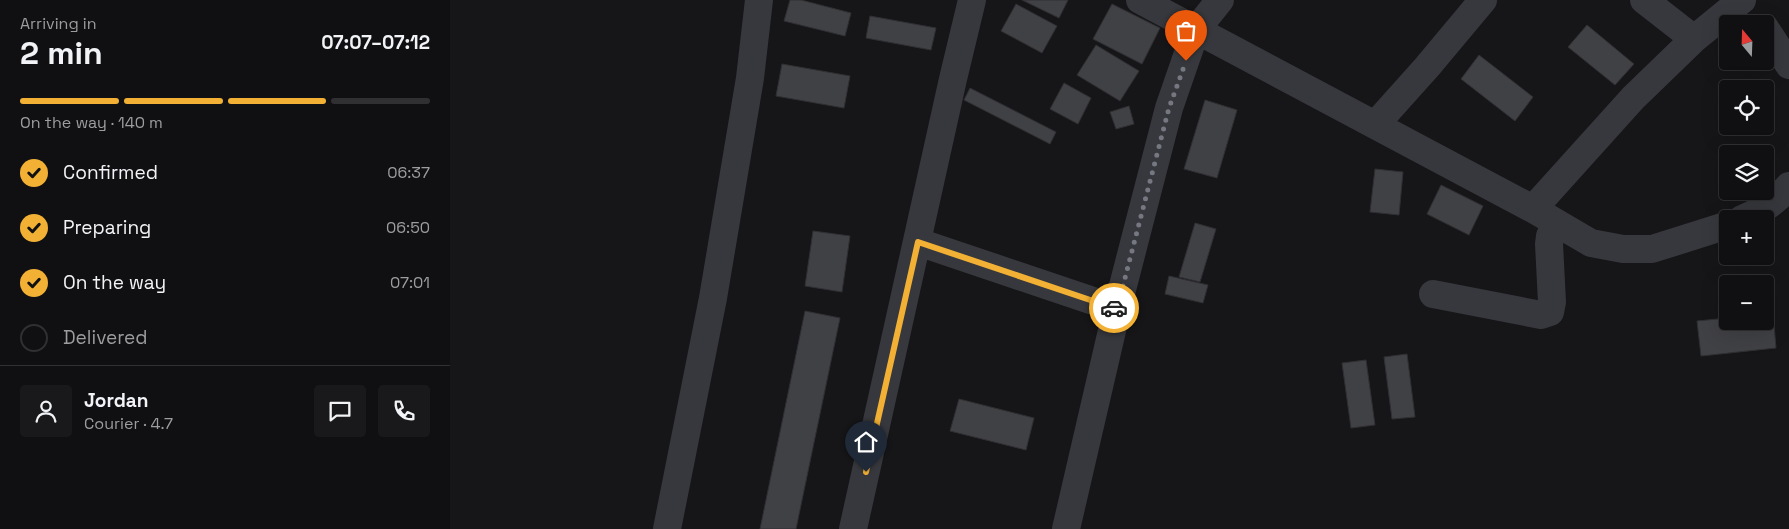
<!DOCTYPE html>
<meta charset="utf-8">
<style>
:root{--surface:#101012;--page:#19191b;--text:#f1f3f6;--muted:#9c9d9f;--line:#303032;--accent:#f2b134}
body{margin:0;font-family:"Space Grotesk",sans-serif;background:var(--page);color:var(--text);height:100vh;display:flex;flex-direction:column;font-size:19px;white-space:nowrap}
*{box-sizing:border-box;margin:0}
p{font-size:16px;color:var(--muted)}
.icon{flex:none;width:28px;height:28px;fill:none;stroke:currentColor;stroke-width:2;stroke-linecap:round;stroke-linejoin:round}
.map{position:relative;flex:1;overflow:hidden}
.drawer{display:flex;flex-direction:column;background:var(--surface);width:450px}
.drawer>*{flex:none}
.needle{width:32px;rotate:341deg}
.controls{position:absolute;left:1269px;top:15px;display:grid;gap:10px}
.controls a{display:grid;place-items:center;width:55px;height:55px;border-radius:5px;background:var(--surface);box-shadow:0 5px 20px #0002,0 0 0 1px var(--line);font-size:25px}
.pin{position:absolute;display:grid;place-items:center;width:42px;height:42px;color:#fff;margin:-51px -21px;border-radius:50% 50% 50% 0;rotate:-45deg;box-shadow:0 0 5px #0007}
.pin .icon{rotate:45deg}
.courier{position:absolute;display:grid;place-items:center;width:50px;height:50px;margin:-25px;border:4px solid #f2b134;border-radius:50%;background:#fff;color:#222;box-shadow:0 1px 6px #0007}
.summary em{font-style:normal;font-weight:700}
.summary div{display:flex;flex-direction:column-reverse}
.summary{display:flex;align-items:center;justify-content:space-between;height:85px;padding:0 20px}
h1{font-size:32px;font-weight:700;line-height:38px}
.bar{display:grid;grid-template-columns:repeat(4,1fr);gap:8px 5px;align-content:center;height:60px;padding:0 20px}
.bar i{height:6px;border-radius:4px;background:var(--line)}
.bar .current{background:var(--accent)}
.bar p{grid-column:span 4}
.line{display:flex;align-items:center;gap:12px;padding:0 20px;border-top:1px solid var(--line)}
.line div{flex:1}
.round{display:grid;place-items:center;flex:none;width:52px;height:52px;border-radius:5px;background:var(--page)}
ol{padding:0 20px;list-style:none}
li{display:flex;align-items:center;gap:15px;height:55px}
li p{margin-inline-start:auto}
li .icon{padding:5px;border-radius:50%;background:var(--accent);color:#111;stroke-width:4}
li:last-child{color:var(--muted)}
li i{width:28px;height:28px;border:2px solid var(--line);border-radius:50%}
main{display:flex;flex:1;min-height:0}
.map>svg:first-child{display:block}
.building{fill:#404145;stroke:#303034}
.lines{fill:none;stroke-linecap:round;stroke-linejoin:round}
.minor{stroke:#37383d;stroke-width:28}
.done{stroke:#757880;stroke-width:5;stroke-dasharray:0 9}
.route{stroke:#f2b134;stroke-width:6}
</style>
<main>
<section class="drawer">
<div class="summary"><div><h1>2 min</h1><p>Arriving in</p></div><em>07:07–07:12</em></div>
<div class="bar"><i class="current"></i><i class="current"></i><i class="current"></i><i></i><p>On the way · 140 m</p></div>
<ol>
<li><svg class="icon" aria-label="check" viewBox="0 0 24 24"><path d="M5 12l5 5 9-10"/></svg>Confirmed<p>06:37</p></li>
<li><svg class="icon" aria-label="check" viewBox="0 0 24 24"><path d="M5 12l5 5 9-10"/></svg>Preparing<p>06:50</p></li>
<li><svg class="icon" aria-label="check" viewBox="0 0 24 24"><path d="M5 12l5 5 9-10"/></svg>On the way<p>07:01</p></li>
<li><i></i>Delivered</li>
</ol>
<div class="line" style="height:90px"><a class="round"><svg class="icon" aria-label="person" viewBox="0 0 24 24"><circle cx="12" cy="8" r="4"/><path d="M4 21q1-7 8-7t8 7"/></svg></a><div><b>Jordan</b><p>Courier · 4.7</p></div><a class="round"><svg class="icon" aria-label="chat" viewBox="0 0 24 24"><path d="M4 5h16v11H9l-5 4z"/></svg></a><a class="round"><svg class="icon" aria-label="phone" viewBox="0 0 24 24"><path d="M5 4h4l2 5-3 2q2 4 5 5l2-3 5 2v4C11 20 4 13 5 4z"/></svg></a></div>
</section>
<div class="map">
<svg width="1339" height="529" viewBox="0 0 1339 529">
<rect width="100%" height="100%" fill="#161618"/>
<path class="building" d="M340,0H351L401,13L395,36L334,21Z
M572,0H618L609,18Z
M566,4L607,26L592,53L551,31Z
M662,4L710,28L692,64L643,39Z
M420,16L486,28L481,50L416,38Z
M1137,25L1184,64L1165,85L1118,47Z
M646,45L689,71L670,101L627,75Z
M1029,55L1083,97L1065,121L1011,79Z
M332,64L400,76L394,108L326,96Z
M614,83L641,98L628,124L600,109Z
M520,88L606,132L600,144L514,100Z
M755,100L787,110L767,178L734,169Z
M679,106L684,124L666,129L660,112Z
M925,169L953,172L949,215L920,212Z
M991,185L1033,206L1019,235L977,214Z
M745,223L766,229L750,282L729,277Z
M363,231L400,236L392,292L355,286Z
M719,276L758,285L753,303L715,294Z
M355,311L390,318L346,529H310Z
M1323,313L1326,348L1251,356L1247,321L1278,318V321H1315V314Z
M957,354L965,417L942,419L934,357Z
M916,360L925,425L901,428L892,363Z
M509,399L584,418L576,450L500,431Z"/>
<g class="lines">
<path class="minor" d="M690,0L1083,209L1141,243L1173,249H1202L1278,225
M1194,0L1244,39
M1315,28L1339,65
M925,125L977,67L1033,0
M1083,209L1183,98L1244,39L1292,0
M1292,219C1313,210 1324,203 1339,186
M468,242L667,309
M983,294L1091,315L1100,312L1102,302L1099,244L1100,236L1106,223
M217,529L263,298L300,78L309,0
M403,529L503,79L522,0
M616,529L667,309L719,108L746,30L770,0"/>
</g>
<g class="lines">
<path class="done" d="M664,308L667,309L719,108L736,61"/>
<path class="route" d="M416,472L468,242L664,308"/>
</g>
</svg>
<div class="controls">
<a><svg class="needle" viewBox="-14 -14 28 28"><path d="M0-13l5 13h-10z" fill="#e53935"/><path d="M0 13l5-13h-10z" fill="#9c9d9f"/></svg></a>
<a><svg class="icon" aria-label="locate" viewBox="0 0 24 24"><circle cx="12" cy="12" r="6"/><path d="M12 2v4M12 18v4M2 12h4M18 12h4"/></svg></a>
<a><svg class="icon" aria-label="layers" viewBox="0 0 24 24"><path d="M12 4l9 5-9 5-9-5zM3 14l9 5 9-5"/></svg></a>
<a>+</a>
<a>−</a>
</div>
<div class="pin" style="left:736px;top:61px;background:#ea580c"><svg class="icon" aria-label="bag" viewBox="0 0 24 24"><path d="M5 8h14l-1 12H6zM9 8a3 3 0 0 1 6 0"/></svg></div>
<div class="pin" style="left:416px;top:472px;background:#1f2937"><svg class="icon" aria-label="home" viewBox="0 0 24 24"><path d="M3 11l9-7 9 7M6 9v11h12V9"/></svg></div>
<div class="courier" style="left:664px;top:308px"><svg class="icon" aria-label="car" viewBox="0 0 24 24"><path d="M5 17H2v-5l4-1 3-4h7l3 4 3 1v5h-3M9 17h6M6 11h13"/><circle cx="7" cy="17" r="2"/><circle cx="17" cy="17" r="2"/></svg></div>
</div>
</main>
